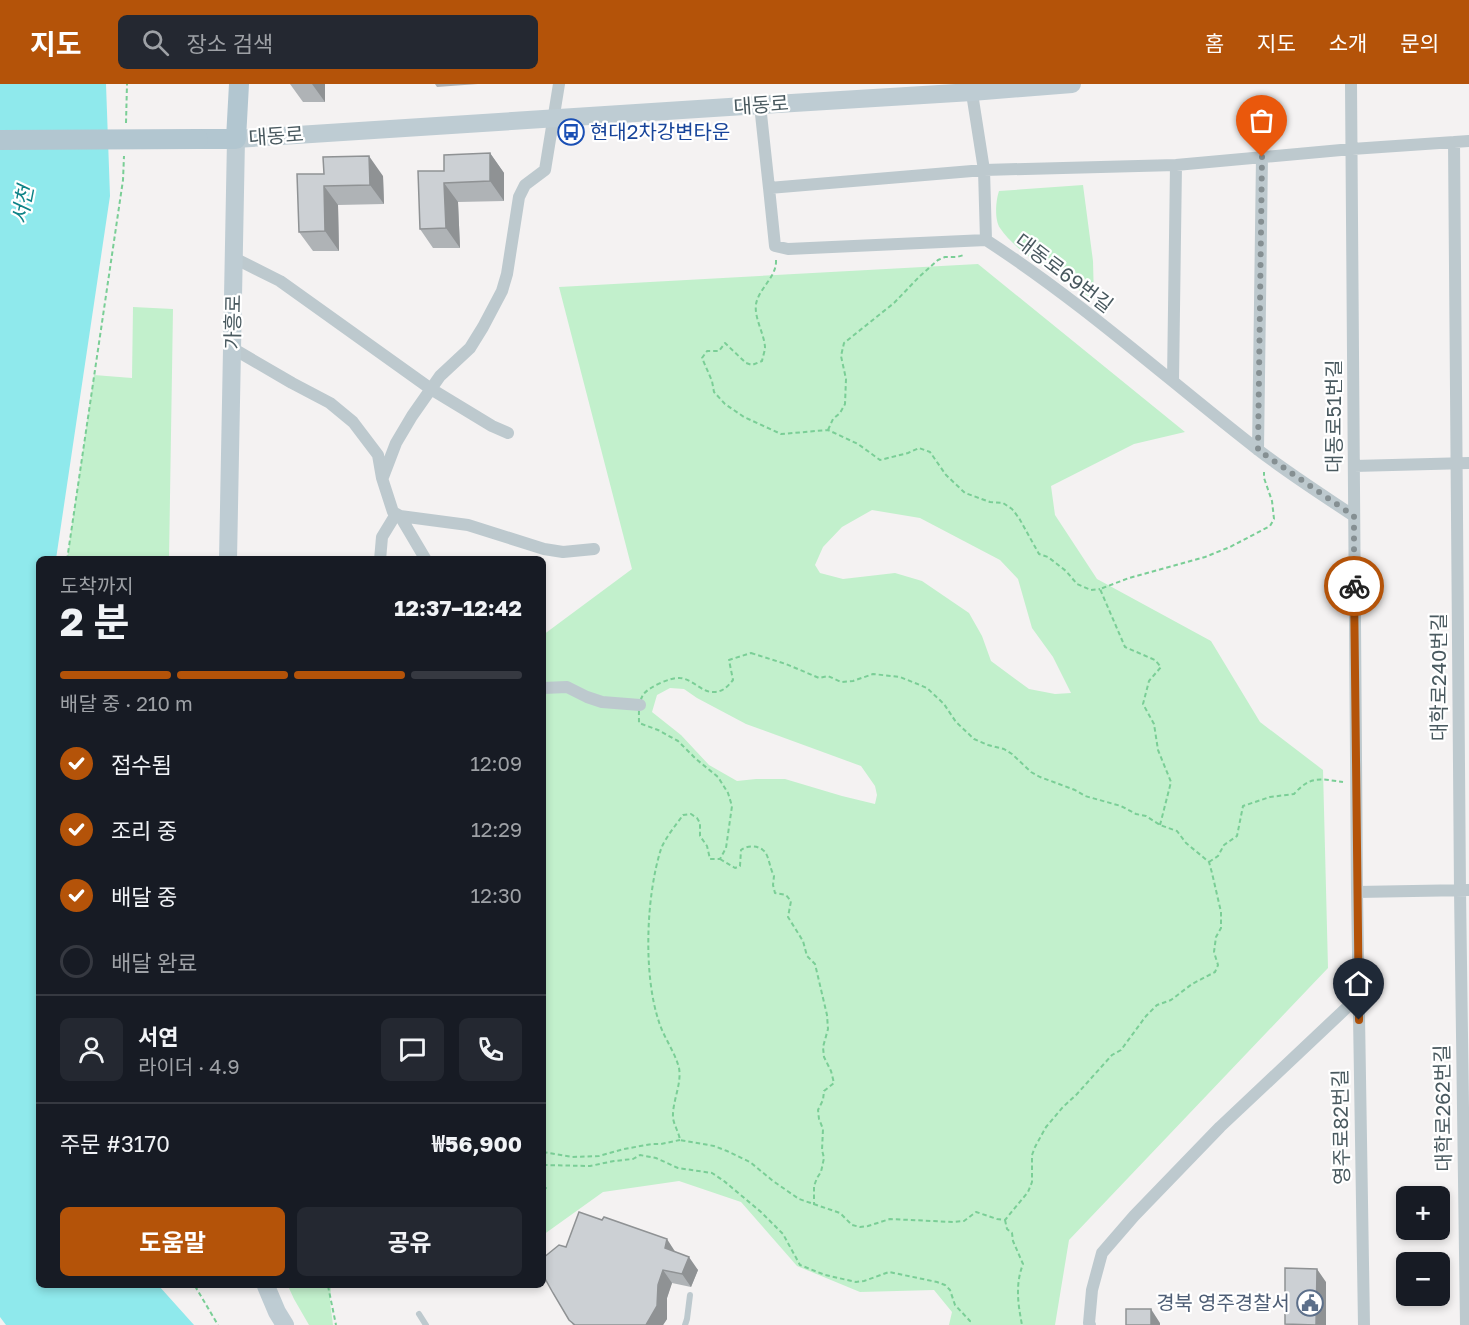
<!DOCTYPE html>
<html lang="ko">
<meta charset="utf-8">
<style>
:root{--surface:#171b24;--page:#242831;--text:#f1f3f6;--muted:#9ea1a6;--line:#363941;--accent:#b45309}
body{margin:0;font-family:"Golos Text","Noto Sans KR",sans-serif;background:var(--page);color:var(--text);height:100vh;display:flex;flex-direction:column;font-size:22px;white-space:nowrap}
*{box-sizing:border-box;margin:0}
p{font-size:20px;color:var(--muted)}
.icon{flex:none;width:33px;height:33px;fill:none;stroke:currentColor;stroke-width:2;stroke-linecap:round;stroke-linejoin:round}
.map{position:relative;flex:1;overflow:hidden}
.panel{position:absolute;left:36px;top:472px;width:510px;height:732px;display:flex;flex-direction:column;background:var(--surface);border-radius:9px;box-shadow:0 3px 9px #0003}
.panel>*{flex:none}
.controls{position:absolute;left:1396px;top:1102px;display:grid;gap:12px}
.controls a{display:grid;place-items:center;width:54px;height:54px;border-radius:9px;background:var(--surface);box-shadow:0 3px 9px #0003;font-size:30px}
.pin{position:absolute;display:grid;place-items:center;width:51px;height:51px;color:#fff;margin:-62px -26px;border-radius:50% 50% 50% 0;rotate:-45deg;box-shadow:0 0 6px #0007}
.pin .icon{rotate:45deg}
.courier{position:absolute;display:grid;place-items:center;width:60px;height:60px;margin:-30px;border:4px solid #b45309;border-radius:50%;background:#fff;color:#222;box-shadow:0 2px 8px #0007}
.overview em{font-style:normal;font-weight:700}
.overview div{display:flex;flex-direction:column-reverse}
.overview{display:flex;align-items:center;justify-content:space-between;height:102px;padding:0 24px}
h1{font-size:39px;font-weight:700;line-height:45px}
.bar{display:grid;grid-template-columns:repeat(4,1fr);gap:9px 6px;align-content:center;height:72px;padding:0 24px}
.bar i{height:8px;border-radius:4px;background:var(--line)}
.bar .active{background:var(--accent)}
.bar p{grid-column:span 4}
.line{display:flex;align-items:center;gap:15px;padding:0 24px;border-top:2px solid var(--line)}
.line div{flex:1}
.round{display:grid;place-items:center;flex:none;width:63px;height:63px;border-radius:9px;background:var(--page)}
ol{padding:0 24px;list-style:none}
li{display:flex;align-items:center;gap:18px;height:66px}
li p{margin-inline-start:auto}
li .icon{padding:6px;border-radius:50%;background:var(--accent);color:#fff;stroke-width:4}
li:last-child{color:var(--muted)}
li i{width:33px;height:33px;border:3px solid var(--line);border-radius:50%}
.cta{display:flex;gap:12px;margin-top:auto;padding:12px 24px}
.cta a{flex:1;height:69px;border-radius:9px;background:var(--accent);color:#fff;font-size:24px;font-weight:700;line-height:69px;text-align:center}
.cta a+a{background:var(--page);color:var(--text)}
header{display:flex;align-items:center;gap:36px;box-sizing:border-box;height:84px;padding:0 30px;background:var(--accent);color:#fff}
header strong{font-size:28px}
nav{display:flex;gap:33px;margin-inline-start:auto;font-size:21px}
.search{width:420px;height:54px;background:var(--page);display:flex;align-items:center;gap:15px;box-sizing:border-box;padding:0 21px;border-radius:9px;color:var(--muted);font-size:22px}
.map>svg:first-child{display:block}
.green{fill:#c2f0cc;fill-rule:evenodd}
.water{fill:#8fe9ec}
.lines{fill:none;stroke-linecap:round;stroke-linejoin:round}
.path{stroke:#7ace96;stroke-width:2;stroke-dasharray:4.5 3;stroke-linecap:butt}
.lane{stroke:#bdc9ce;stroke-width:6}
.street{stroke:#bdc9ce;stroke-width:12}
.secondary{stroke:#beccd3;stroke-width:18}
.primary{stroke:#b2c6d0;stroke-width:20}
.primary-bridge{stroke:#b2c6d0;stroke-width:20}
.wall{fill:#afb3b6}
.shaded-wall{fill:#8f9294}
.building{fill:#ccd0d4;stroke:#8f9294;stroke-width:1.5}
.done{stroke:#858f92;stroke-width:6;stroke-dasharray:0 10.8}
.route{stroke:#b45309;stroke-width:8}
.labels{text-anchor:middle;stroke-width:4.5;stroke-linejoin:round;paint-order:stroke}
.street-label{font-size:20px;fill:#49595f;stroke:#fff}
.transit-label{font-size:20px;fill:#164399;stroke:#fff;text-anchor:start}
.service-label{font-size:20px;fill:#4e5e75;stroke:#fff;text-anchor:end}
.water-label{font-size:21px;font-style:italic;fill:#0e8387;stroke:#fff}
</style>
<header>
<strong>지도</strong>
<div class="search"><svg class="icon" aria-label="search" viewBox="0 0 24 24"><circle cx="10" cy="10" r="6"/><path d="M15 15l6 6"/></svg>장소 검색</div>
<nav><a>홈</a><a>지도</a><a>소개</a><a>문의</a></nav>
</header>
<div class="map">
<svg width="1469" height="1241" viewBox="0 0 1469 1241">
<rect width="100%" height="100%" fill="#f4f2f2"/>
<path class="green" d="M1083,101L1093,177L1094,216C1066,197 1018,171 1000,144C994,135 996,116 999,107Z
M978,180L1185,348L1134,360L1051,402L1055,431L1097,495L1211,557L1260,638L1323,686L1328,884L1069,1156L1055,1241H949L952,1228L934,1206L860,1208L797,1182L741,1118L679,1097L603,1108L543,1151V551L632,485L559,203ZM872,426L920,434L1000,476L1018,495L1032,544L1053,573L1071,609L1055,610L1029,605L991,577L982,552L969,529L922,497L895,489L843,495L820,489L815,481L823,463L842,443ZM670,604L684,605L697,614L746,640L861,682L875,702L877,711L875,720L842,712L785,695H756L737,697L709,681L681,651L652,628L657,611Z
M133,223L173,225L169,475H67L94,291L132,294Z
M288,1202H331L330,1218L333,1241H309L294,1215Z"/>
<path class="water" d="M0,0H106L110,112L56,475L39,476V1202H159L194,1241H6L0,1233Z"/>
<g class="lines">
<path class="path" d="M126,39L127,0
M776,176C777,193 759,204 756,220C754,234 764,249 765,263C765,267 763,272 762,277L752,281L746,279L725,259L719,267H707L702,274L712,297L714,308L725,320L744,333L781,350L828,346L858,360L880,376L908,369L919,364L930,368L946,391L965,409L990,418L1003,419L1012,425L1019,434L1039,470L1048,473L1066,487L1077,500L1091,506L1100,505
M828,346L833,335L840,329L845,320L846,295L841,272L844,259L894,219L919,193L938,176L945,173H957L964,171
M67,476L123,96L124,72
M751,569L786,580L819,594L828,592L841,598L853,597L873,590L900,593L915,599L927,604L944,620L956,638L974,655L988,661L1004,665L1012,670L1031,688L1040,693L1075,706L1085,712L1121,722L1136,730L1146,732L1160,741L1177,747L1186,759L1209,778L1212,789L1221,828V844L1216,853L1214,868L1218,881L1215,888L1192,900L1171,916L1157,921L1146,932L1121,966L1112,971L1077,1010L1063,1023L1046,1043L1035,1063L1032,1071V1098L1028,1108L1005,1136L997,1135L976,1128L964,1137L953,1138L890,1135L868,1142L860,1143L852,1141L840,1129L799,1115L773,1097L750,1078L727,1067L714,1062L680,1056C679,1049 674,1041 673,1034C672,1018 682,1000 679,984C675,968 664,954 659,938C643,891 646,812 661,765C665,754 676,741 683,731L691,730L697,734L700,739V752L707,762L710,775H720L726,764L732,722L728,709L718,693L696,675L678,657L658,646L639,639C639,630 638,619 643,611C648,603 671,593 680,594C693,595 702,609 714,608C723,608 728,602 733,596L729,576Z
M1160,741L1171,698L1158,666L1154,640L1143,620L1149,597L1161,583L1155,576L1125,563L1100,505L1129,494L1205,473L1230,463L1270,442L1274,435L1272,417L1264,394V388
M720,775L735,784L740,782L741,766C748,761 759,761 765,768C769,773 770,785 774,792L773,801L775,809L786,811L791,817L788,833L803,857L807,872L815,880L827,931L828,945L823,963L824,973L831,987L834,999L824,1007L823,1016L818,1026L819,1035L823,1045L822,1066L824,1074L821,1088L817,1094L814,1102V1121
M1209,778L1218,772L1224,761L1237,752L1243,722L1270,713L1294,710C1311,691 1320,695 1343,698
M543,1068L572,1073L599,1072L624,1065L652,1060H661L680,1056
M543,1081L590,1082L614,1077L633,1075L640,1071L656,1074L678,1084L712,1089L724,1097L761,1128L783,1150L800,1181L825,1191L856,1198L864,1197L889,1188L937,1198L945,1201L950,1206L955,1221L970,1237L969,1241
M543,1107L546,1104L543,1114
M1005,1136L1007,1145L1012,1149L1013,1157L1023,1180C1015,1201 1018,1220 1022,1241
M195,1202L218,1241
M328,1202L336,1241"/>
<path class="lane" d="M419,1230L426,1241
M685,1241L687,1235L690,1211"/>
<path class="street" d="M1351,0L1357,808L1364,1241
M971,3L984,86L986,156C1082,218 1167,295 1257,365C1288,389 1321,410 1354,432
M760,21L769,104L984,86L1176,81L1352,65L1469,57
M1454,58L1460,806L1466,1241
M769,104L775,162L788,165L986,156
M234,174L280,197L431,305L492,342L508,349
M232,264L292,299L330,319L353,338L378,371L382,394L393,428L400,432L468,441L544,465L563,468L594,465
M1173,297L1176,81
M1258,366L1262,73
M1354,382L1469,379
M383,393L396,359L412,332L440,292L470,264L483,243L502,207L507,190L519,113L525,101L545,86L559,0
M400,432L426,476
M380,476L382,453L396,430
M543,604L567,603L587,613L602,618L640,621
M1357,808L1469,806
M1090,1241L1089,1239L1092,1206L1102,1169L1134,1132L1220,1043L1358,913"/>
<path class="secondary" d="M228,476L236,55L760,21L972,8L1072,0
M266,1202L277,1228L285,1241"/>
<path class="primary" d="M198,55H236L239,0"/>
<path class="primary-bridge" d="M0,56L198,55"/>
</g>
<path class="wall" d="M290,0H325V18H303Z
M435,0H478L437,3Z
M490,69L504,89V117L458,118L460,164H433L420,145L444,87Z
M324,90L383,92L384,120L338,121L339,167H313L299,148Z
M566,1163L676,1168L698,1186L691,1203L672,1199L667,1214V1235L663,1241H573L553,1209Z
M1326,1198V1241H1286L1285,1240Z"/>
<path class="shaded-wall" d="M312,0H325V18Z
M490,69L504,89V117L490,97Z
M369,72L383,92L384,120L370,101Z
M444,99L458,118L460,164L446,144Z
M324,102L338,121L339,167L325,147Z
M667,1155L676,1169L665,1164Z
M689,1173L698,1186L691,1203L682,1190Z
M1317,1185L1326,1198V1241H1316Z
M663,1186L672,1199L667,1214V1235L663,1241H646Z
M1151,1225L1160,1239V1241H1151Z"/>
<path class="building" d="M490,69V97L444,99L446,144L420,145L418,87H444V71Z
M369,72L370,101L324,102L325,147L299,148L297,90H324L323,73Z
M579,1128L602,1136L604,1133L667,1155L665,1164L689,1173L682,1190L663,1186L658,1201L657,1222L646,1241H575L569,1236L553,1209L543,1191V1174L559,1161L566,1163Z
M1285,1184L1317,1185L1316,1241L1285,1240Z
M1126,1225H1151V1241H1126Z"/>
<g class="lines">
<path class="done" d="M1262,73L1258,366L1354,432V502"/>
<path class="route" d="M1354,502L1359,936"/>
</g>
<defs>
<g id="bus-ring" transform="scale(1.35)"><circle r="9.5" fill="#fff" stroke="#1a4fb4" stroke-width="1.5"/><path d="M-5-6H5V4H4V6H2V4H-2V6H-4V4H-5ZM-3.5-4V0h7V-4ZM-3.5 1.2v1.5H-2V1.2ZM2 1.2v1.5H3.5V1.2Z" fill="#1a4fb4"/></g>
<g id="civic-ring" transform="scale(1.35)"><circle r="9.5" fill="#fff" stroke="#5c6f8a" stroke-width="1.5"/><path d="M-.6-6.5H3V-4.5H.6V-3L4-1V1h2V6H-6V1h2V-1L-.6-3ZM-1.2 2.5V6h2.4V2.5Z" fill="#5c6f8a"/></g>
</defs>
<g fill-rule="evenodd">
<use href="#bus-ring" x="571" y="48"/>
<use href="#civic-ring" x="1310" y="1219"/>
</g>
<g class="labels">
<g class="street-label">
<text transform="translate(761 21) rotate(-4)" y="7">대동로</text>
<text transform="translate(276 52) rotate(-4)" y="7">대동로</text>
<text transform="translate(1064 189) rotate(37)" y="7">대동로69번길</text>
<text transform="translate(233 238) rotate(-89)" y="7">가흥로</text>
<text transform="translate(1334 332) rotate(-90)" y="7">대동로51번길</text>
<text transform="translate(1439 593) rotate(-90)" y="7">대학로240번길</text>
<text transform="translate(1443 1024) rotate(-91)" y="7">대학로262번길</text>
<text transform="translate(1341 1043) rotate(-91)" y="7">영주로82번길</text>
</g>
<g class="transit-label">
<text x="590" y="55">현대2차강변타운</text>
</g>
<g class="service-label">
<text x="1290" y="1226">경북 영주경찰서</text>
</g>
<g class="water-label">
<text transform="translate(23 121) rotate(-79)" y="7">서천</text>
</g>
</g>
</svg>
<div class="controls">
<a>+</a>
<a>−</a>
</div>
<div class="pin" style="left:1262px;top:73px;background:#ea580c"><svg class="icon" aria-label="bag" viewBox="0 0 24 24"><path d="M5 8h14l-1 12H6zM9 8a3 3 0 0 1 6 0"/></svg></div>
<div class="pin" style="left:1359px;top:936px;background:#1f2937"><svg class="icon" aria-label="home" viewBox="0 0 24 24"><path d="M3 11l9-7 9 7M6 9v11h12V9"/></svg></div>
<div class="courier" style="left:1354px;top:502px"><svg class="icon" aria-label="bike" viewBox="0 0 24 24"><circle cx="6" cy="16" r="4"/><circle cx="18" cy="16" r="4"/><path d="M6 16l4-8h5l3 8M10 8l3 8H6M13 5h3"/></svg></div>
<section class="panel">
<div class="overview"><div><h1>2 분</h1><p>도착까지</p></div><em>12:37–12:42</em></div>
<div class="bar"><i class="active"></i><i class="active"></i><i class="active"></i><i></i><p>배달 중 · 210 m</p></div>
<ol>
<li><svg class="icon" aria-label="check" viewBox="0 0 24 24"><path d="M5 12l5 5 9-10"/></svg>접수됨<p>12:09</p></li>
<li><svg class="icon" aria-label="check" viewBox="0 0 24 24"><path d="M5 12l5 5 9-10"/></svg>조리 중<p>12:29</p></li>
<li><svg class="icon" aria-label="check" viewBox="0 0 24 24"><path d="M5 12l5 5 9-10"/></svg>배달 중<p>12:30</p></li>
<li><i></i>배달 완료</li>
</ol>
<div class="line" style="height:108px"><a class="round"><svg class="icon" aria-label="person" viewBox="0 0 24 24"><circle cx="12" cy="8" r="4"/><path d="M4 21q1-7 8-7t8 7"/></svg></a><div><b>서연</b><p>라이더 · 4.9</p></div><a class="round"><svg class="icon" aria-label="chat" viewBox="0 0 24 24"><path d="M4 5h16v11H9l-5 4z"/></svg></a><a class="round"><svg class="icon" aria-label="phone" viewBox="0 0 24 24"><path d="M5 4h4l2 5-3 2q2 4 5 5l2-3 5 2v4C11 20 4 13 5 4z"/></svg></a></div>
<div class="line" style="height:78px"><div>주문 #3170</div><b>₩56,900</b></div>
<div class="cta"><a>도움말</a><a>공유</a></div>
</section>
</div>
